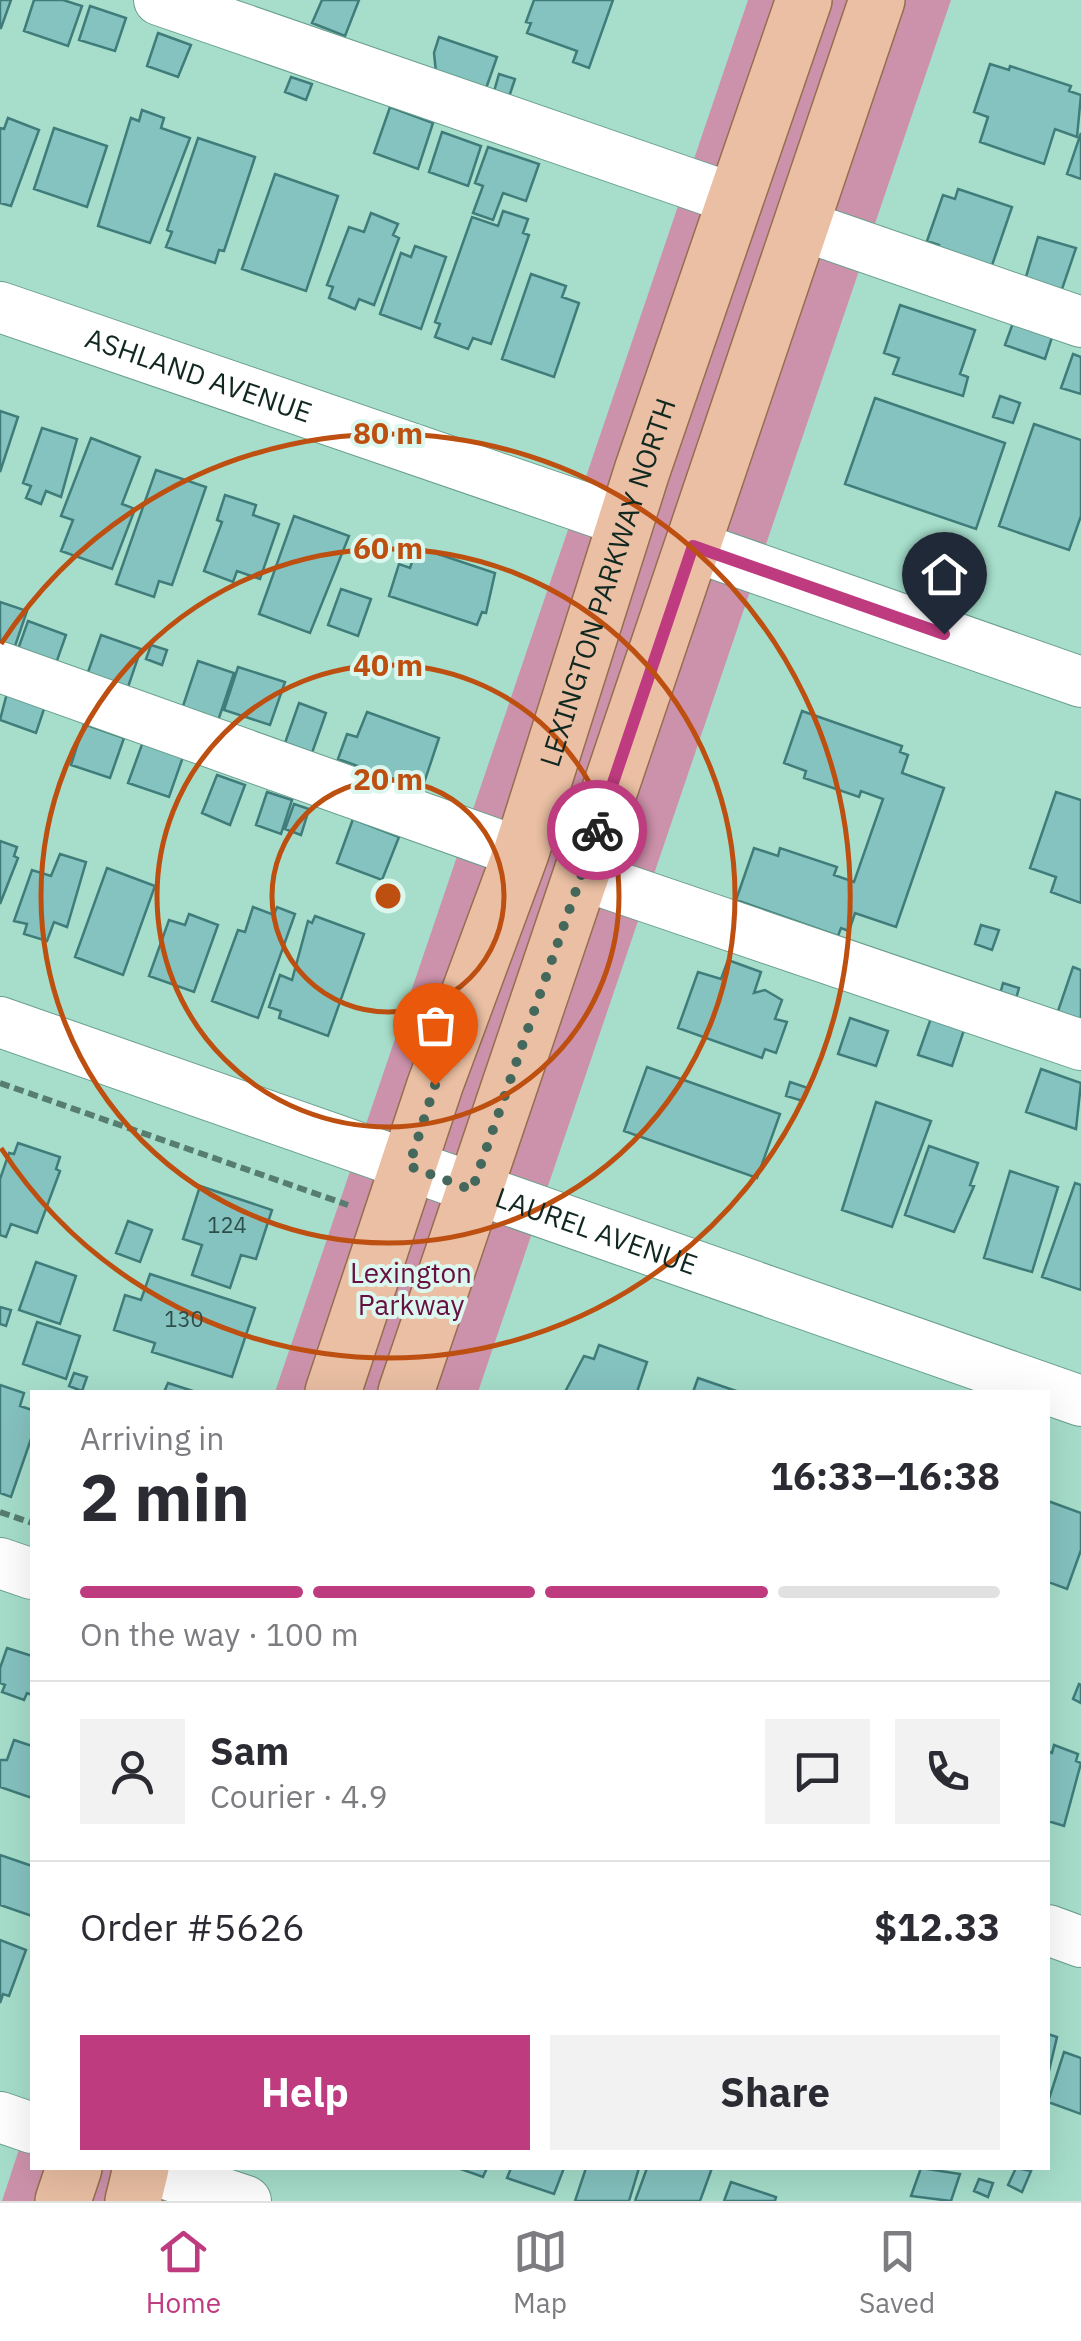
<!DOCTYPE html>
<meta charset="utf-8">
<style>
:root{--surface:#fff;--page:#f2f2f3;--text:#2b2b33;--muted:#7c7c81;--line:#e1e1e2;--accent:#bf3b80}
body{margin:0;font-family:"IBM Plex Sans",sans-serif;background:var(--page);color:var(--text);height:100vh;display:flex;flex-direction:column;font-size:38px;white-space:nowrap}
*{box-sizing:border-box;margin:0}
p{font-size:32px;color:var(--muted)}
.icon{flex:none;width:55px;height:55px;fill:none;stroke:currentColor;stroke-width:2;stroke-linecap:round;stroke-linejoin:round}
.map{position:relative;flex:1;overflow:hidden}
.panel{position:absolute;left:30px;top:1390px;width:1020px;height:780px;display:flex;flex-direction:column;background:var(--surface);border-radius:0px;box-shadow:0 10px 40px #0002}
.panel>*{flex:none}
.pin{position:absolute;display:grid;place-items:center;width:85px;height:85px;color:#fff;margin:-102px -42px;border-radius:50% 50% 50% 0;rotate:-45deg;box-shadow:0 0 10px #0007}
.pin .icon{rotate:45deg}
.courier{position:absolute;display:grid;place-items:center;width:100px;height:100px;margin:-50px;border:8px solid #bf3b80;border-radius:50%;background:#fff;color:#222;box-shadow:0 2px 12px #0007}
.overview em{font-style:normal;font-weight:800}
.overview div{display:flex;flex-direction:column-reverse}
.overview{display:flex;align-items:center;justify-content:space-between;height:170px;padding:0 50px}
h1{font-size:65px;font-weight:800;line-height:75px}
.bar{display:grid;grid-template-columns:repeat(4,1fr);gap:15px 10px;align-content:center;height:120px;padding:0 50px}
.bar i{height:12px;border-radius:8px;background:var(--line)}
.bar .on{background:var(--accent)}
.bar p{grid-column:span 4}
.line{display:flex;align-items:center;gap:25px;padding:0 50px;border-top:2px solid var(--line)}
.line div{flex:1}
.round{display:grid;place-items:center;flex:none;width:105px;height:105px;border-radius:0px;background:var(--page)}
.button{display:flex;gap:20px;margin-top:auto;padding:20px 50px}
.button a{flex:1;height:115px;border-radius:0px;background:var(--accent);color:#fff;font-size:40px;font-weight:800;line-height:115px;text-align:center}
.button a+a{background:var(--page);color:var(--text)}
.tabs{display:flex;justify-content:space-around;align-items:center;height:140px;border-top:2px solid var(--line);background:var(--surface);font-size:28px;color:var(--muted)}
.tabs a{display:grid;justify-items:center;gap:5px}
.tabs .on{color:var(--accent)}
.map>svg:first-child{display:block}
.green{fill:#cd92ab}
.building{fill:#85c3c0;stroke:#3f7c7a;stroke-width:2.5}
.lines{fill:none;stroke-linecap:round;stroke-linejoin:round}
.minor-casing{stroke:#689e8d;stroke-width:52}
.major-casing{stroke:#956e4e;stroke-width:58}
.path{stroke:#577d71;stroke-width:6;stroke-dasharray:10 5;stroke-linecap:butt}
.minor{stroke:#fff;stroke-width:50}
.major{stroke:#eabfa3;stroke-width:55}
.done{stroke:#45685c;stroke-width:10;stroke-dasharray:0 18}
.route{stroke:#bf3b80;stroke-width:12}
.ring{fill:none;stroke:#bd4f10;stroke-width:5}
.labels{text-anchor:middle;stroke-width:8;stroke-linejoin:round;paint-order:stroke}
.number-label{font-size:22px;fill:#2e4f49}
.street-label{font-size:28px;fill:#112821;stroke:#dcf8ee}
.park-label{font-size:28px;fill:#660f40;stroke:#dcf8ee}
.centre{fill:#bd4f10;stroke:#dcf8ee;stroke-width:5}
.ring-label{font-size:30px;text-anchor:middle;font-weight:bold;fill:#bd4f10;stroke:#dcf8ee;stroke-width:8;stroke-linejoin:round;paint-order:stroke}
</style>
<div class="map">
<svg width="1081" height="2201" viewBox="0 0 1081 2201">
<rect width="100%" height="100%" fill="#a6decb"/>
<path class="green" d="M748,0H951L478,1392H275Z
M32,2110V2168H215L204,2201H2Z"/>
<path class="building" d="M0,0H11L1,28H0Z
M34,0H63L82,6L68,46L24,31Z
M322,0H359L345,36L312,23Z
M534,0H613L589,68L573,62L577,51L527,33L531,23L526,22Z
M90,6L126,18L115,51L79,40Z
M158,33L191,45L178,77L147,66Z
M439,37L497,57L482,100L437,82L434,53Z
M990,64L1009,70L1010,66L1071,86L1069,91L1081,95L1077,137L1055,129L1044,164L980,142L988,117L974,112Z
M499,74L515,79L508,100L493,95Z
M291,77L312,84L306,100L285,92Z
M390,107L433,123L418,169L374,153Z
M142,110L164,118L161,128L190,138L150,243L98,226L131,118L139,121Z
M8,118L39,130L11,206L0,203V128L4,129Z
M54,128L107,146L87,207L34,189Z
M442,132L481,146L468,186L429,172Z
M1081,133V179L1067,174Z
M198,138L255,157L224,251L219,250L215,263L166,247L172,232L167,230Z
M488,147L539,164L526,201L503,193L493,220L473,213L483,186L475,183Z
M275,174L338,196L306,291L242,269Z
M958,189L1012,207L989,274L936,255L939,245L927,241L943,195L955,199Z
M503,211L528,219L523,233L529,235L491,344L473,338L468,349L435,337L440,324L435,322L472,217L498,226Z
M371,213L398,224L393,235L399,238L374,305L359,299L355,309L329,298L333,287L327,285L349,227L364,232Z
M1038,237L1076,248L1061,292L1025,280Z
M415,246L446,257L421,329L380,314L401,253L411,257Z
M531,274L566,286L562,297L579,303L554,377L502,359Z
M900,305L975,330L960,374L968,377L963,396L893,374L899,358L884,353Z
M1014,320L1053,334L1045,359L1005,345Z
M1073,354L1081,357V394L1061,388Z
M1000,396L1020,403L1013,423L993,417Z
M875,398L1005,443L976,529L845,484Z
M0,411L18,417L0,472Z
M1034,424L1081,440V516L1069,550L999,526Z
M42,428L77,439L61,497L46,491L41,504L26,498L31,486L23,483Z
M91,438L140,457L122,504L135,509L112,569L61,551L73,520L61,516Z
M156,470L206,487L172,585L159,581L154,597L116,584Z
M225,495L256,505L253,515L279,524L260,579L237,571L233,582L204,571L222,522L217,520Z
M294,516L349,536L310,633L259,614Z
M417,547L495,573L486,613L482,612L477,625L389,596L399,564L410,568Z
M341,589L371,599L358,636L328,625Z
M0,602L27,611L13,652L0,648Z
M28,621L66,635L54,669L16,655Z
M101,635L141,649L127,690L87,675Z
M151,645L167,650L162,665L146,659Z
M198,661L234,673L218,721L182,709Z
M238,667L285,682L270,725L224,710Z
M7,693L45,706L36,733L0,720Z
M299,703L326,713L312,753L285,743Z
M802,711L902,746L900,752L908,755L902,773L944,788L896,927L855,913L849,931L841,928L838,936L736,900L754,848L778,856L780,848L837,867L834,875L854,882L883,799L861,791L859,797L804,778L806,771L784,763Z
M367,712L439,738L422,789L338,759L347,734L357,737Z
M84,724L124,738L110,778L71,765Z
M144,739L184,754L169,797L128,783Z
M217,775L245,785L230,825L202,813Z
M267,792L292,800L281,834L256,825Z
M1056,792L1081,800V903L1051,892L1056,877L1030,868Z
M294,804L309,809L301,835L285,829Z
M353,819L399,837L382,880L337,863Z
M0,841L17,847L14,856L18,858L0,904Z
M60,854L86,862L67,927L54,922L47,941L24,934L27,924L14,921L32,870L51,876Z
M107,868L155,886L123,975L75,957Z
M253,907L274,915L277,907L295,914L258,1018L212,1001L238,930L245,932Z
M189,914L218,925L194,992L149,976L169,920L185,925Z
M315,916L364,934L328,1036L279,1018L281,1011L269,1007L280,975L292,980L308,921L312,923Z
M981,925L999,930L992,950L975,944Z
M728,960L761,972L754,993L765,990L782,1000L775,1019L787,1022L776,1053L765,1049L762,1058L678,1028L698,972L721,979Z
M1073,967L1081,970V1022L1057,1014Z
M1003,983L1019,988L1015,1002L999,998Z
M850,1018L888,1031L876,1066L838,1054Z
M931,1018L964,1030L952,1066L918,1055Z
M647,1067L780,1114L757,1178L624,1131Z
M1041,1069L1081,1083L1076,1129L1026,1112Z
M790,1082L808,1088L803,1101L786,1096Z
M876,1102L931,1121L892,1227L842,1210Z
M18,1143L60,1157L56,1169L60,1171L37,1233L11,1224L6,1237L0,1235V1179L9,1153L14,1154Z
M929,1146L978,1163L970,1185L974,1186L954,1232L905,1215Z
M1010,1171L1058,1187L1032,1272L984,1258Z
M1075,1183L1081,1185V1290L1042,1277Z
M200,1186L272,1210L256,1259L241,1255L230,1288L192,1275L202,1245L183,1239Z
M128,1221L152,1230L140,1262L116,1253Z
M36,1262L76,1276L60,1324L19,1310Z
M150,1274L255,1308L232,1377L152,1352L155,1343L114,1330L125,1295L141,1300Z
M0,1307L11,1310L6,1326L0,1324Z
M37,1322L80,1336L66,1379L23,1364Z
M599,1345L647,1362L637,1392H565L584,1356L594,1359Z
M74,1373L87,1377L82,1391L69,1386Z
M698,1378L739,1392H693Z
M168,1383L196,1392H164Z
M0,1385L24,1393L20,1406L32,1410V1436L11,1497L0,1493Z
M1048,1501L1081,1513V1550L1067,1589L1048,1582Z
M7,1648L32,1656V1695L27,1693L24,1700L2,1692L5,1685L0,1683V1668Z
M1079,1684L1081,1685V1703L1073,1699Z
M14,1740L32,1746V1798L0,1787V1760H7Z
M1054,1745L1078,1754L1076,1761L1081,1763L1064,1826L1048,1821V1751L1052,1753Z
M0,1855L32,1866V1916L0,1905Z
M0,1940L26,1950L9,1996L3,1994L0,2003Z
M1048,2034L1057,2037L1048,2075Z
M1064,2052L1081,2058V2114L1048,2102Z
M458,2168H487L483,2177Z
M511,2168H564L554,2194L507,2178Z
M586,2168H639L629,2201H575Z
M647,2168H712L700,2201H635Z
M921,2168L960,2174L951,2201L911,2196Z
M1016,2168L1031,2171L1022,2192L1008,2185Z
M979,2179L993,2183L988,2197L974,2191Z
M731,2182L776,2197L775,2201H724Z"/>
<g class="lines">
<g class="minor-casing">
<g id="minor">
<path d="M159,0L734,199"/>
<path d="M801,225L1081,322"/>
<path id="s1" d="M0,307L626,522"/>
<path d="M693,546L1081,682"/>
<path d="M0,667L521,853"/>
<path d="M582,875L1081,1045"/>
<path id="s2" d="M0,1022L1081,1401"/>
<path d="M0,1563L32,1574"/>
<path d="M1048,1930L1081,1942"/>
<path d="M0,2117L32,2128"/>
<path d="M148,2168L246,2201"/>
</g>
</g>
<g class="major-casing">
<g id="major">
<path id="s3" d="M333,1392L435,1085L521,853L642,471L804,0"/>
<path d="M406,1392L877,0"/>
<path d="M63,2201L74,2168"/>
<path d="M133,2201L141,2168"/>
</g>
</g>
<path class="path" d="M0,1083L348,1205
M0,1512L32,1523"/>
<use href="#minor" class="minor"/>
<use href="#major" class="major"/>
</g>
<g class="lines">
<path class="done" d="M435,1085L409,1166L472,1190L597,830"/>
<path class="route" d="M597,830L693,546L944,634"/>
</g>
<g class="ring">
<circle cx="388" cy="896" r="116"/>
<circle cx="388" cy="896" r="231"/>
<circle cx="388" cy="896" r="347"/>
<path d="M1 644A462 462 0 1 1 1 1148"/>
</g>
<g class="labels">
<g class="number-label">
<text x="227" y="1233">124</text>
<text x="184" y="1327">130</text>
</g>
<g class="street-label">
<text dy="10" stroke="none"><textPath href="#s1" startOffset="210">ASHLAND AVENUE</textPath></text>
<text dy="10" stroke="none"><textPath href="#s3" startOffset="855">LEXINGTON PARKWAY NORTH</textPath></text>
<text dy="10" stroke="none"><textPath href="#s2" startOffset="632">LAUREL AVENUE</textPath></text>
</g>
<g class="park-label">
<text x="411" y="1283">Lexington<tspan x="411" dy="32">Parkway</tspan></text>
</g>
</g>
<circle cx="388" cy="896" r="15" class="centre"/>
<g class="ring-label">
<text x="388" y="444">80 m</text>
<text x="388" y="559">60 m</text>
<text x="388" y="676">40 m</text>
<text x="388" y="790">20 m</text>
</g>
</svg>
<div class="pin" style="left:435px;top:1085px;background:#ea580c"><svg class="icon" aria-label="bag" viewBox="0 0 24 24"><path d="M5 8h14l-1 12H6zM9 8a3 3 0 0 1 6 0"/></svg></div>
<div class="pin" style="left:944px;top:634px;background:#1f2937"><svg class="icon" aria-label="home" viewBox="0 0 24 24"><path d="M3 11l9-7 9 7M6 9v11h12V9"/></svg></div>
<div class="courier" style="left:597px;top:830px"><svg class="icon" aria-label="bike" viewBox="0 0 24 24"><circle cx="6" cy="16" r="4"/><circle cx="18" cy="16" r="4"/><path d="M6 16l4-8h5l3 8M10 8l3 8H6M13 5h3"/></svg></div>
<section class="panel">
<div class="overview"><div><h1>2 min</h1><p>Arriving in</p></div><em>16:33–16:38</em></div>
<div class="bar"><i class="on"></i><i class="on"></i><i class="on"></i><i></i><p>On the way · 100 m</p></div>
<div class="line" style="height:180px"><a class="round"><svg class="icon" aria-label="person" viewBox="0 0 24 24"><circle cx="12" cy="8" r="4"/><path d="M4 21q1-7 8-7t8 7"/></svg></a><div><b>Sam</b><p>Courier · 4.9</p></div><a class="round"><svg class="icon" aria-label="chat" viewBox="0 0 24 24"><path d="M4 5h16v11H9l-5 4z"/></svg></a><a class="round"><svg class="icon" aria-label="phone" viewBox="0 0 24 24"><path d="M5 4h4l2 5-3 2q2 4 5 5l2-3 5 2v4C11 20 4 13 5 4z"/></svg></a></div>
<div class="line" style="height:130px"><div>Order #5626</div><b>$12.33</b></div>
<div class="button"><a>Help</a><a>Share</a></div>
</section>
</div>
<nav class="tabs">
<a class="on"><svg class="icon" aria-label="home" viewBox="0 0 24 24"><path d="M3 11l9-7 9 7M6 9v11h12V9"/></svg>Home</a>
<a><svg class="icon" aria-label="map" viewBox="0 0 24 24"><path d="M3 6l6-2 6 2 6-2v14l-6 2-6-2-6 2zM9 4v14M15 6v14"/></svg>Map</a>
<a><svg class="icon" aria-label="saved" viewBox="0 0 24 24"><path d="M7 4h10v16l-5-4-5 4z"/></svg>Saved</a>
</nav>
